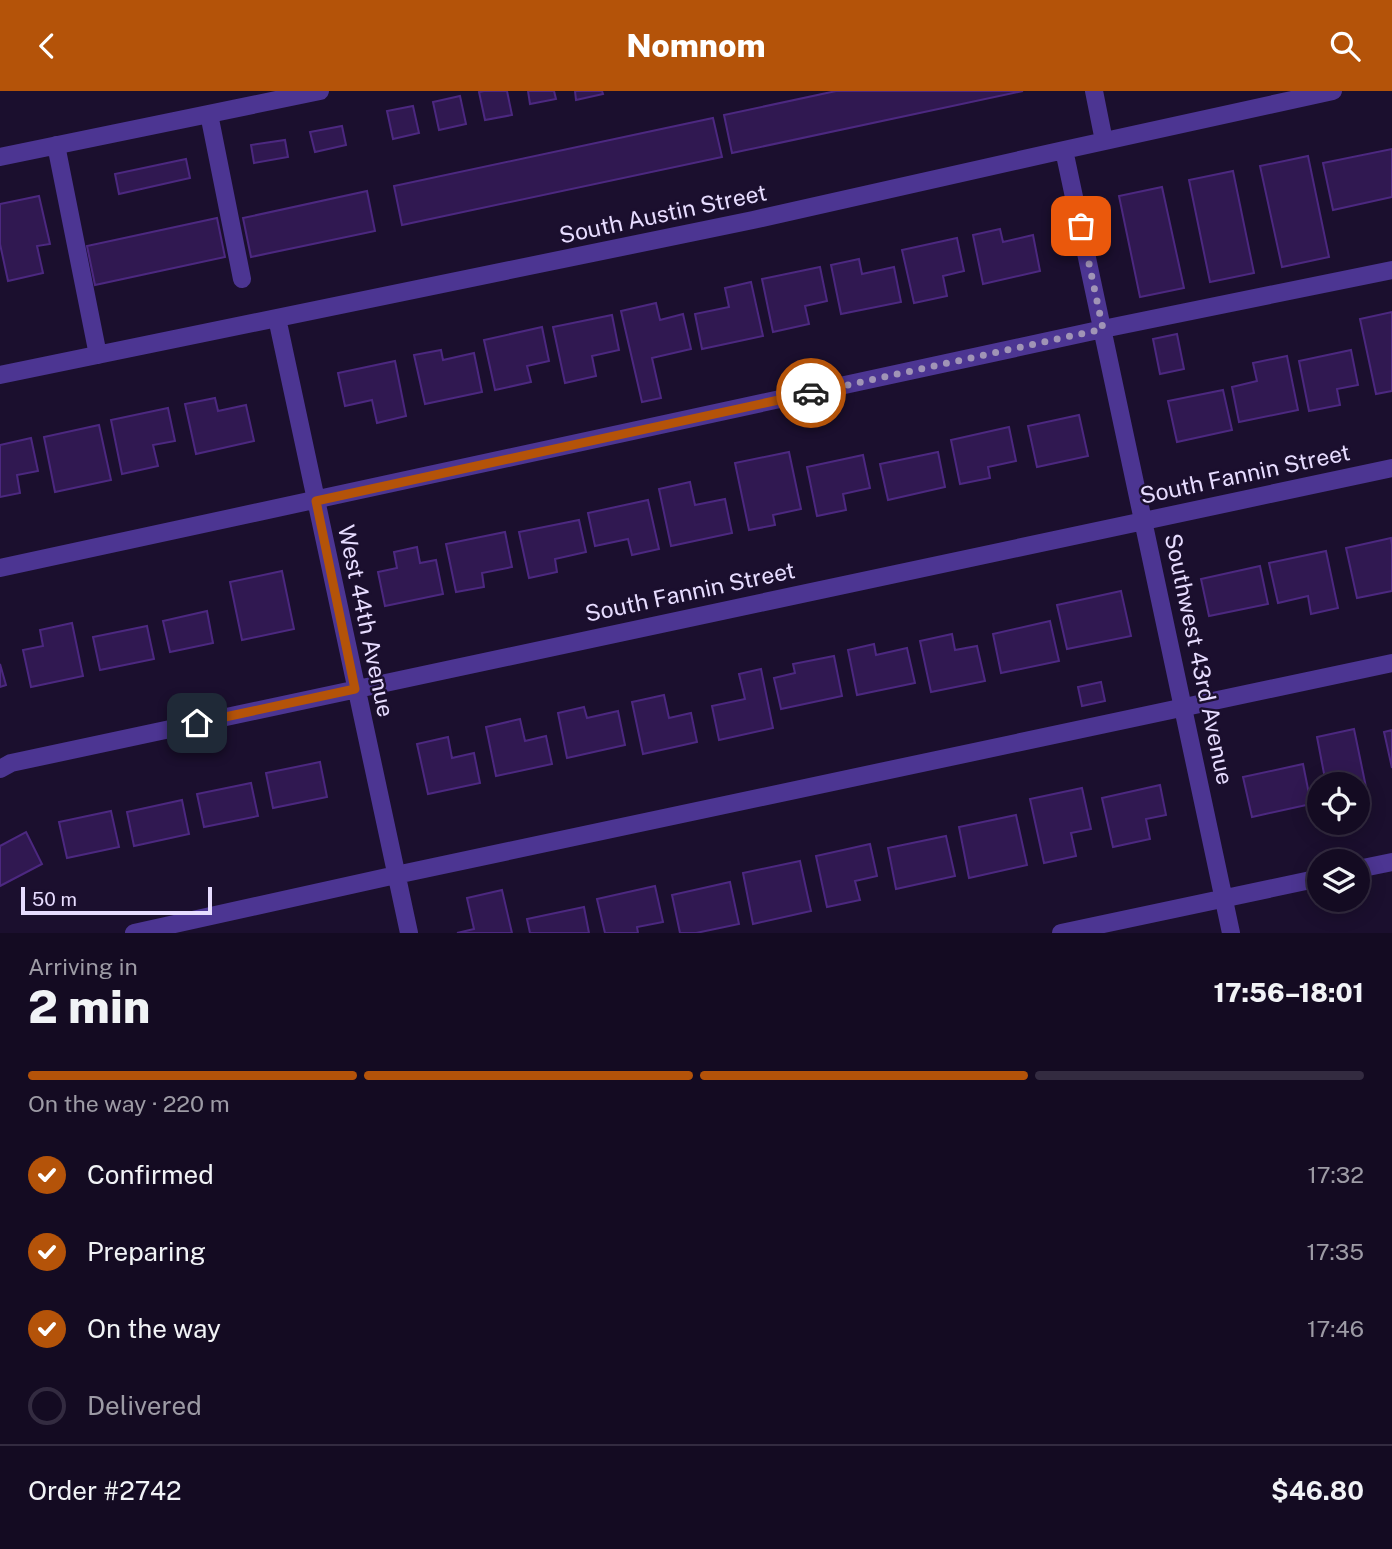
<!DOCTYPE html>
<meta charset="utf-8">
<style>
:root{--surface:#140b22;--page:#1d142a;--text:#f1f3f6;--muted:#9d9ba5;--line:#332b40;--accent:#b45309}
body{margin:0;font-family:"Public Sans",sans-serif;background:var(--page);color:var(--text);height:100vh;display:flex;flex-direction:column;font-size:26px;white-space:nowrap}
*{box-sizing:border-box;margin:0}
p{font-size:23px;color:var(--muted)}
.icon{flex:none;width:38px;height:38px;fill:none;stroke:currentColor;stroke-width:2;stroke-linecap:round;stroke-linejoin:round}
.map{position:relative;height:842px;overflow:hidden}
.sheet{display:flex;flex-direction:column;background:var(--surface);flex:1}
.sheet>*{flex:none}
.buttons{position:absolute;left:1307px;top:681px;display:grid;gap:14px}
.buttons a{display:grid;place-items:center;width:63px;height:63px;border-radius:50%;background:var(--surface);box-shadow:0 4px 18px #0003,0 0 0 2px var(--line);font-size:35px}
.scale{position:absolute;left:21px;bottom:18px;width:191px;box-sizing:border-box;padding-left:7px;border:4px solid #e7dcff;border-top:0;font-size:19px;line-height:24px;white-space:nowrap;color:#e7dcff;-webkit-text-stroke:5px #1b0f2e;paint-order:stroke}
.pin{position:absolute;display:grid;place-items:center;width:60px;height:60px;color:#fff;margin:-30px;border-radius:14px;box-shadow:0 4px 10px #0006}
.courier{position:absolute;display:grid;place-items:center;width:70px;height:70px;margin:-35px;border:5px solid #b45309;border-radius:50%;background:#fff;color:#222;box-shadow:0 2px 9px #0007}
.headline em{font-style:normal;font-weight:800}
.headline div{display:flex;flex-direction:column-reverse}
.headline{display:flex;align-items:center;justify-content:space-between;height:119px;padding:0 28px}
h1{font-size:46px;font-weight:800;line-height:52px}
.bar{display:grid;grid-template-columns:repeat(4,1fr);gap:10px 7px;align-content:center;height:84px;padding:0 28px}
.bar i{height:9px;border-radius:5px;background:var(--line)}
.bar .active{background:var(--accent)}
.bar p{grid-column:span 4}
.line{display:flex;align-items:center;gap:18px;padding:0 28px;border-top:2px solid var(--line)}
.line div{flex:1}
ol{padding:0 28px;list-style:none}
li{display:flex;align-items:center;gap:21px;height:77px}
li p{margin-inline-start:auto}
li .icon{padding:7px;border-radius:50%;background:var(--accent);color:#fff;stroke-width:4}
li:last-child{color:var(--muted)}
li i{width:38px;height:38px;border:4px solid var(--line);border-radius:50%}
header{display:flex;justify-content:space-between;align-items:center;height:91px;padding:0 28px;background:var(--accent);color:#fff;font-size:32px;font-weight:800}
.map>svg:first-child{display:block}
.building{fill:#301851;stroke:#4c2880;stroke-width:2}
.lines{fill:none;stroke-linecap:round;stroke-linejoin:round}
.minor{stroke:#4c3592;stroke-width:18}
.done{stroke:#a094b6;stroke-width:7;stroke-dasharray:0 12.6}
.route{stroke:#b45309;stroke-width:9}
.labels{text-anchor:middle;stroke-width:5;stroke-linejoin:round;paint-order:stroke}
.street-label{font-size:23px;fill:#e7dcff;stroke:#1b0f2e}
</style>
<header><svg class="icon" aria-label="back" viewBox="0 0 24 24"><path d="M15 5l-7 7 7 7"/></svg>Nomnom<svg class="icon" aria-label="search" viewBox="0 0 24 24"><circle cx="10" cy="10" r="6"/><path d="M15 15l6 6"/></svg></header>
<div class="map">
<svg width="1392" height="842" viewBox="0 0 1392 842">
<rect width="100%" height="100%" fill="#1b0f2e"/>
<path class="building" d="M484,0H507L512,24L485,29L479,1Z
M528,0H554L556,8L530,13Z
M575,0H602L603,3L576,9Z
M836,0H1023L732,62L724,24Z
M460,5L466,33L439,39L433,11Z
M413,15L419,42L393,48L387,20Z
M713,27L722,66L402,134L394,95Z
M342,35L346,54L315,61L310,41Z
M285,49L288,66L254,72L251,54Z
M1392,58V106L1333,119L1323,72Z
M1308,65L1329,166L1282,176L1260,75Z
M186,68L190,87L119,103L115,83Z
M1233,80L1254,182L1210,191L1189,89Z
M1162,96L1184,197L1140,206L1119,105Z
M367,100L375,140L251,166L243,127Z
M39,105L50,153L37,155L43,182L8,190L0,153V113Z
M217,127L225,166L95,194L87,155Z
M1000,138L1003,151L1033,144L1040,180L983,193L973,144Z
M957,147L964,180L943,185L947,205L914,212L902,159Z
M859,168L862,183L894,176L901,211L841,223L831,174Z
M820,176L827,210L805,215L809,233L773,241L762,188Z
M751,191L763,245L702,258L695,223L729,216L725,197Z
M656,212L660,229L683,223L691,258L652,267L661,307L642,311L621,220Z
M1392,221V300L1376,303L1360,228Z
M612,224L619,259L592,265L596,285L565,292L553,236Z
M542,236L549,270L527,275L531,291L495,299L484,249Z
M1177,243L1184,278L1160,283L1153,248Z
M441,259L443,269L474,262L482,301L425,313L414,264Z
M1351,259L1358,294L1337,298L1340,314L1309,320L1299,270Z
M1287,265L1298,319L1239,331L1232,296L1257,290L1253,272Z
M395,270L406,325L377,332L372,309L345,315L338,282Z
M1223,299L1232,339L1177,351L1168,310Z
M215,307L218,320L246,314L254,350L196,363L185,313Z
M168,317L175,350L153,354L158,375L122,383L111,329Z
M1079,324L1088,365L1037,376L1028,335Z
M99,334L111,389L55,401L44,346Z
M1009,336L1016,370L988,376L990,387L960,393L951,349Z
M31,347L38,380L17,384L20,402L0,406V354Z
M789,361L801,418L773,424L775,434L749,439L735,372Z
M938,361L945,396L888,409L880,373Z
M863,364L870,397L843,403L846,419L817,425L807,376Z
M690,391L695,414L725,408L732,442L671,455L659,398Z
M648,409L659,458L632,464L628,448L595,455L588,422Z
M579,429L586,461L555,468L557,481L529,487L519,441Z
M505,441L512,476L482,482L484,496L456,501L446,453Z
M1391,447L1392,454V500L1357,507L1346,457Z
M417,456L420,472L436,469L443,503L385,515L378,481L397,477L394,461Z
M1326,460L1338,517L1311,523L1308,505L1278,512L1269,472Z
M1260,475L1268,513L1209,525L1201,488Z
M282,480L294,538L242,549L230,491Z
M1121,500L1131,545L1067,558L1057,514Z
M207,520L213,552L170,561L163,530Z
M1050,530L1059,570L1001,582L993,543Z
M72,532L83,585L31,596L23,559L43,555L40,539Z
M147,535L154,568L100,579L93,546Z
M952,543L955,559L977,555L985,590L931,601L920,550Z
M874,553L876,564L907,557L915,592L857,604L848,559Z
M834,565L842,605L781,618L774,587L795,582L793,573Z
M0,573L6,594L0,596Z
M761,578L773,637L719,649L712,615L745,608L739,583Z
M1101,591L1105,610L1082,615L1078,596Z
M664,604L669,627L691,622L697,651L643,663L632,611Z
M584,616L587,627L618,620L625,654L567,667L558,622Z
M520,628L525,650L546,645L552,673L496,685L486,636Z
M1354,638L1367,701L1358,703V693H1326L1317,646Z
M1392,639V677L1384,641Z
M448,646L452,667L474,662L480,692L428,703L417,653Z
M320,671L327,706L273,717L266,682Z
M1303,673L1311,713L1252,726L1243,686Z
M251,692L258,725L204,736L197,703Z
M1160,694L1166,724L1146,728L1150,748L1113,756L1102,707Z
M1082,697L1091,738L1071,742L1076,765L1044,772L1030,708Z
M182,709L189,743L134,755L127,721Z
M111,720L119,756L67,767L59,731Z
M1016,724L1027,774L969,787L959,736Z
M26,741L42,773L0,795V755Z
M946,745L955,785L896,798L888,757Z
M870,753L877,785L855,790L860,809L827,816L816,765Z
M800,770L811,820L753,833L743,782Z
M730,791L739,833L696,842H680L672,804Z
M655,795L663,831L637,836L638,842H605L597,808Z
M502,799L512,842H457L474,838L467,807Z
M584,816L589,842H530L527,828Z"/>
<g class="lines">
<path class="minor" d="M1094,0L1104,50
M209,23L242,188
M56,54L98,264
M1064,59L1231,842
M0,66L320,0
M277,227L409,842
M0,284L753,129L1064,59L1333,0
M0,477L1103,238L1392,179
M0,678L11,672L1392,377
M1358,778L1392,771
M134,842L396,784L1392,572
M1061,842L1320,787"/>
</g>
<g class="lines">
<path class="done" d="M811,302L1103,238L1081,135"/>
<path class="route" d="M197,632L355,598L316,410L811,302"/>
</g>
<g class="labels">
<g class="street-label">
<text transform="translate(663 123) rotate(-12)" y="8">South Austin Street</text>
<text transform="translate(1245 383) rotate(-12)" y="8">South Fannin Street</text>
<text transform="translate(690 501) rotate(-12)" y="8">South Fannin Street</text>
<text transform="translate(366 530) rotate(78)" y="8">West 44th Avenue</text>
<text transform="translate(1199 568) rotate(78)" y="8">Southwest 43rd Avenue</text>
</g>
</g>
</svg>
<div class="buttons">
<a><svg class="icon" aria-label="locate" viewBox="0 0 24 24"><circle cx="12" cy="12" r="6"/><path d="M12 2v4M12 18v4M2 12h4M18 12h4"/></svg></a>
<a><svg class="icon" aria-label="layers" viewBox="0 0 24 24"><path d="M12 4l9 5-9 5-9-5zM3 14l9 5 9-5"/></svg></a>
</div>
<div class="scale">50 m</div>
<div class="pin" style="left:1081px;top:135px;background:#ea580c"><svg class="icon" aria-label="bag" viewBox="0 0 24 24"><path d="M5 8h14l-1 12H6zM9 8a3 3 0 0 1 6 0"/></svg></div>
<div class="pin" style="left:197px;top:632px;background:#1f2937"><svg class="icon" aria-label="home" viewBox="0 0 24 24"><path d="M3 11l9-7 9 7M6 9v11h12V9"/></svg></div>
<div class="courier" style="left:811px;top:302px"><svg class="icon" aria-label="car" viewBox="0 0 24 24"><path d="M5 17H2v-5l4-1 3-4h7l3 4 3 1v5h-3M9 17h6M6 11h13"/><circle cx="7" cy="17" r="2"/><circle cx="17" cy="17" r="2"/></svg></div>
</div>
<section class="sheet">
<div class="headline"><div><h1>2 min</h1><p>Arriving in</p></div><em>17:56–18:01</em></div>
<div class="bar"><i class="active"></i><i class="active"></i><i class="active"></i><i></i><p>On the way · 220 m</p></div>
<ol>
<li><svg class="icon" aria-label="check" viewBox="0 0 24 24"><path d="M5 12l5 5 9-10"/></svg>Confirmed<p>17:32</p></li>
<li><svg class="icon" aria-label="check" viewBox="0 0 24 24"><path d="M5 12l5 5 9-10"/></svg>Preparing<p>17:35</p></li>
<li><svg class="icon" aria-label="check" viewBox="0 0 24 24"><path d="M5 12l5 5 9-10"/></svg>On the way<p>17:46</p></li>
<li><i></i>Delivered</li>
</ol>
<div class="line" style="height:91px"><div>Order #2742</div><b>$46.80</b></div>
</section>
